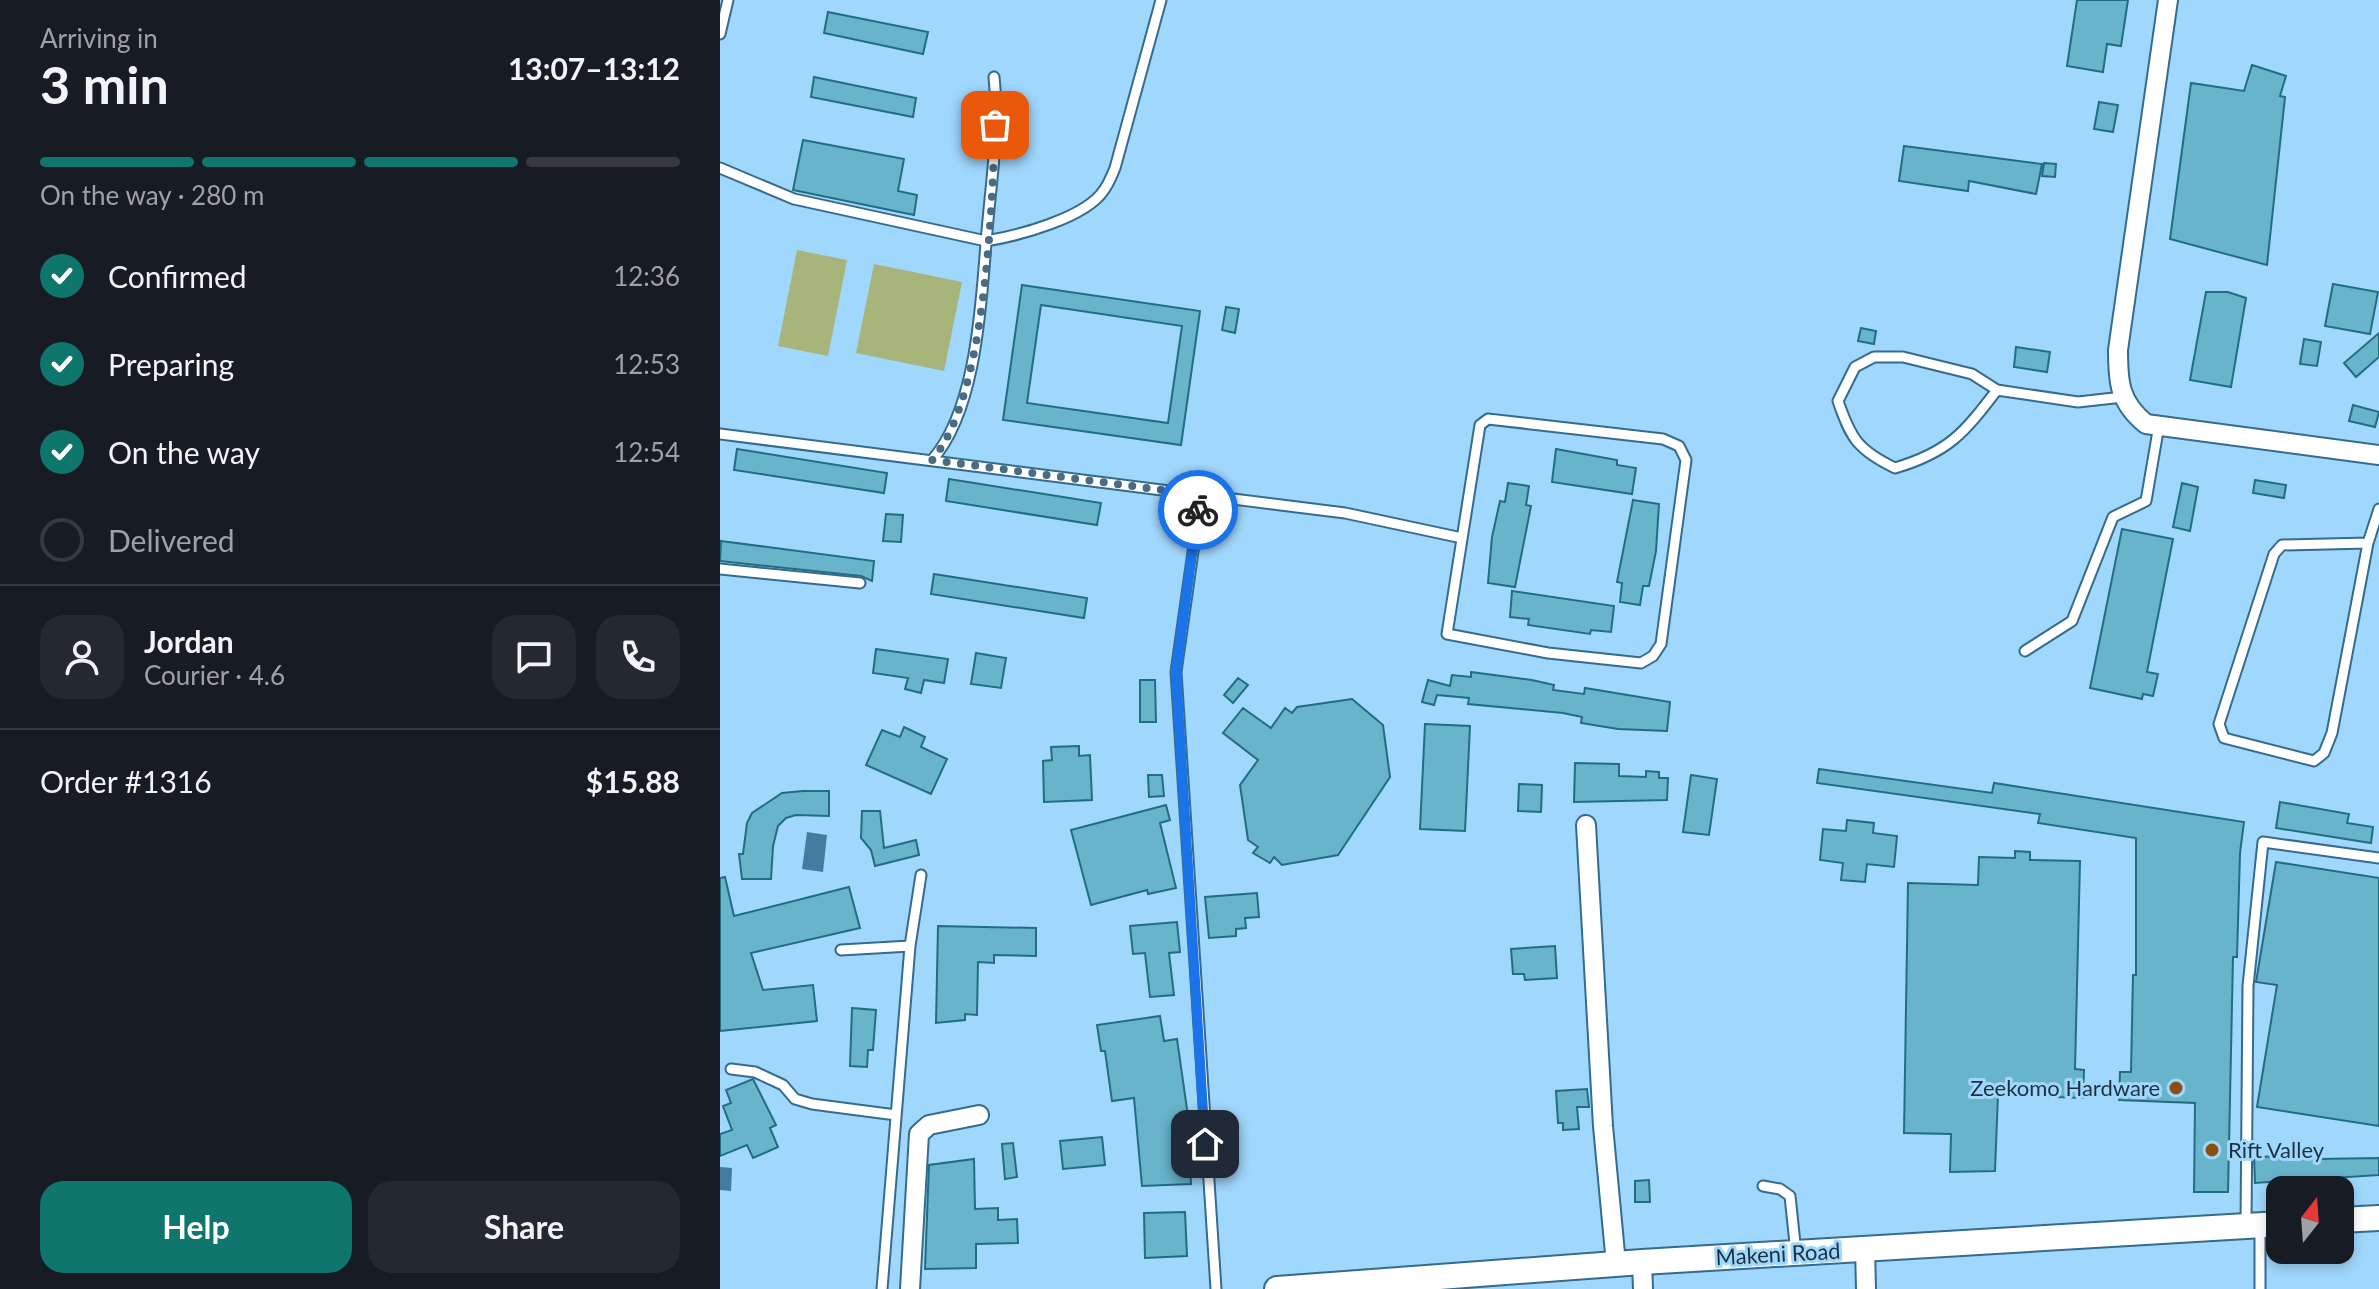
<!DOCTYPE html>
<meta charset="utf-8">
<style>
:root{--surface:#171b24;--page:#242831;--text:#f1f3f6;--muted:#9ea1a6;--line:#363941;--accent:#0f766e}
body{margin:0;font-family:Lato,sans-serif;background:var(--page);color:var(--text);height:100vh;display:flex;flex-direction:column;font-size:30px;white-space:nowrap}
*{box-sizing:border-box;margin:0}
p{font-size:26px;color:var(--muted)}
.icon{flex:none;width:44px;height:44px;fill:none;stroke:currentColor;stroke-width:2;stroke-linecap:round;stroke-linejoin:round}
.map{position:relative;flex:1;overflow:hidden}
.panel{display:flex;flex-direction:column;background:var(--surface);width:720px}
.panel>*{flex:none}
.needle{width:52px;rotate:17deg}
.buttons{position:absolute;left:1546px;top:1176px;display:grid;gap:16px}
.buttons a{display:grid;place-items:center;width:88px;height:88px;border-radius:16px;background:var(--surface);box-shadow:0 4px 12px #0003;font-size:40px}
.pin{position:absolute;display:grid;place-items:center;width:68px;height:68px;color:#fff;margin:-34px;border-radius:16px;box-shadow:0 4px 12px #0006}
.courier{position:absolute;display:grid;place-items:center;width:80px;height:80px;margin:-40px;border:6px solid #1a73e8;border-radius:50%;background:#fff;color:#222;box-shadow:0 2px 10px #0007}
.summary em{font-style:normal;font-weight:700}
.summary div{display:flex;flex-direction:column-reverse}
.summary{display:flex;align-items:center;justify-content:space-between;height:136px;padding:0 40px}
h1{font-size:52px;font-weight:700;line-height:60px}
.bar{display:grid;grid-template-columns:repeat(4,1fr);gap:12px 8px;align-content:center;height:96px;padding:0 40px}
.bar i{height:10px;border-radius:6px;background:var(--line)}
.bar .on{background:var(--accent)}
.bar p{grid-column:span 4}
.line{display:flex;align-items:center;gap:20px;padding:0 40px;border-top:2px solid var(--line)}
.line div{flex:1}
.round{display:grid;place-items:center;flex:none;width:84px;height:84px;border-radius:24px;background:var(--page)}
ol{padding:0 40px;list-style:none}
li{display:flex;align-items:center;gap:24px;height:88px}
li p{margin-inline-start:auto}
li .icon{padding:8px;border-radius:50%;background:var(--accent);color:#fff;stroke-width:4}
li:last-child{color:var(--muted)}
li i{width:44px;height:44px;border:4px solid var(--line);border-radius:50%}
.action{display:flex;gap:16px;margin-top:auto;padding:16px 40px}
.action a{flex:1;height:92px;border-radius:24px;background:var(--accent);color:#fff;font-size:32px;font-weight:700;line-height:92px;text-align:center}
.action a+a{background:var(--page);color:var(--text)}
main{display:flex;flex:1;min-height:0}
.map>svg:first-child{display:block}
.green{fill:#a7b47a}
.water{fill:#437ca0}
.building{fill:#68b4ca;stroke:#226e81;stroke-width:2;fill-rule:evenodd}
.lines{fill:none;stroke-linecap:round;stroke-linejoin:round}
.lane-casing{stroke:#366b8c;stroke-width:13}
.street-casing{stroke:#366b8c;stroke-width:22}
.secondary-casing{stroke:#366b8c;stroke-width:28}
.lane{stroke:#fff;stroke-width:9}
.street{stroke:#fff;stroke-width:18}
.secondary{stroke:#fff;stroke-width:24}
.done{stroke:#4a6c82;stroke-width:8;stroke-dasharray:0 14.4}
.route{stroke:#1a73e8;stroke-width:10}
.poi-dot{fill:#8c4f12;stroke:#a0d7fd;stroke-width:3}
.labels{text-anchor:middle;stroke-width:6;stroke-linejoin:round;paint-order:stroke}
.poi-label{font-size:22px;fill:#1c3240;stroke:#a0d7fd;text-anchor:end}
.street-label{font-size:22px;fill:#1c3240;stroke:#a0d7fd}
</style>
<main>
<section class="panel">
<div class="summary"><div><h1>3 min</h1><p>Arriving in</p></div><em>13:07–13:12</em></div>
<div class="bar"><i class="on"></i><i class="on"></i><i class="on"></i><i></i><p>On the way · 280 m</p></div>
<ol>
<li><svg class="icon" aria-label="check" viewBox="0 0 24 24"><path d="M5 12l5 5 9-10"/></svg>Confirmed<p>12:36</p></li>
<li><svg class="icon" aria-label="check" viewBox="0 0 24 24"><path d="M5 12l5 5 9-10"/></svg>Preparing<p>12:53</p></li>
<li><svg class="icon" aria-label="check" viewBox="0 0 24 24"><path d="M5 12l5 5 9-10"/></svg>On the way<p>12:54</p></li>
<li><i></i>Delivered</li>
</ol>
<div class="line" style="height:144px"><a class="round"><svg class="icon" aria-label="person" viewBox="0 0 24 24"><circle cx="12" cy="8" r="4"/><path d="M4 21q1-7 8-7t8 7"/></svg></a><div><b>Jordan</b><p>Courier · 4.6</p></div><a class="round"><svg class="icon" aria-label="chat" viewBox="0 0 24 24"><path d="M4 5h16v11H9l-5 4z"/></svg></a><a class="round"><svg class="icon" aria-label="phone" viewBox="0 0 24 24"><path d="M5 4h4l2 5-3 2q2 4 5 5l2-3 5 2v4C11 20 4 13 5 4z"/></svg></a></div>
<div class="line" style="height:104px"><div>Order #1316</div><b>$15.88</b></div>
<div class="action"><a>Help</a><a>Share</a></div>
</section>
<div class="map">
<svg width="1659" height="1289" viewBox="0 0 1659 1289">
<rect width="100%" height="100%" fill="#a0d7fd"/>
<path class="green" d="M77,250L127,260L108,356L58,346Z
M154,264L242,282L224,371L136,353Z"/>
<path class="water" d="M87,832L107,835L103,872L82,869Z
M0,1167L12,1168L11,1191L0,1190Z"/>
<path class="building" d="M1357,0H1408L1401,46L1387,44L1383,72L1347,66Z
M108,12L208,32L203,54L104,33Z
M1532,65L1566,76L1560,96L1565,97L1547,265L1450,239L1471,83L1524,91Z
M94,77L196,98L193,117L91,97Z
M1379,102L1398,105L1393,132L1374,129Z
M83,140L184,159L178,191L197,195L194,215L73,190Z
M1184,146L1322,164L1316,194L1249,181L1248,191L1179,181Z
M1324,163L1336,164L1335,177L1322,176Z
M1613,284L1658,292L1650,334L1605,326Z
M302,285L480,311L461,445L283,420ZM321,305L462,326L448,423L307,403Z
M1486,292H1508L1526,298L1511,387L1470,380Z
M506,307L519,309L515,333L502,330Z
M1141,328L1156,331L1154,344L1138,341Z
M1659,333V357L1636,377L1624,363Z
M1584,339L1601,342L1597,366L1580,364Z
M1296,347L1330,352L1327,372L1294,367Z
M1633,405L1659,412L1655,427L1629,421Z
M17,449L167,473L164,493L14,470Z
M836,449L897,460V465L916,468L912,494L832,482Z
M229,479L381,503L377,525L226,501Z
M1535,480L1566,485L1564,498L1533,493Z
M788,483L809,486L806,505L811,506L795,587L768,583L772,537L780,501L785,502Z
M1462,483L1478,487L1470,531L1453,527Z
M913,500L939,504L936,551L929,586H923L920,605L900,602L902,583L897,582Z
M166,514L183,515L181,542L163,541Z
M1402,529L1453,539L1427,672L1438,674L1433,696L1423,694L1422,699L1370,688Z
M1,541L154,561L152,581L141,576L0,561Z
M214,574L367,598L364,618L211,594Z
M792,591L894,606L891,632L871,630L870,634L808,625L809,619L790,617Z
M156,649L228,659L224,683L204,680L201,693L185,689L188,678L153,673Z
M256,653L286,658L281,688L251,684Z
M751,672L812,680L834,685L833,690L864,694L865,688L950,702L947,731L898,729L861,723L862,717L843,713L748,704L749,698L717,695L714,705L702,702L708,680L730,686L732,675L751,677Z
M518,678L528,685L513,703L504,695Z
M420,680H435L436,722H420Z
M632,699L663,725L670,777L618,855L562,865L554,857L550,863L533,853L538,847L528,840L520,785L538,760L503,733L523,708L551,728L565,708L572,713L577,707Z
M705,724L750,726L745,831L700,829Z
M184,727L205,737L201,747L227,759L211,794L146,765L162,730L180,737Z
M359,746V756L370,755L372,800L324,802L323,761L332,760L331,747Z
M855,763L899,764V776L926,777V771L939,772V778H948L947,800L854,802Z
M1099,769L1272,793L1274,783L1524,822L1520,853L1517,957H1513L1508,1192H1474L1475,1103L1399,1100L1400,1072H1411L1413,975H1416V838L1318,823L1320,814L1097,783Z
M428,775H442L444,796L429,797Z
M971,775L997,779L989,835L963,832Z
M799,784L822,785L821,812L798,811Z
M83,791H109V816L76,815L66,818L58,826L53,846L51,879H22L19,854H23L27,823L32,813L62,793Z
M1560,802L1629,814L1627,823L1653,827L1651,843L1556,828Z
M446,805L450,820L440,823L456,888L428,894L427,890L371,905L351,830Z
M142,811H160L164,848L196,840L199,855L155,866L151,850L141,838Z
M1127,820L1154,823L1153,833L1177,836L1174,867L1147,864L1145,882L1121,880L1123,863L1100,860L1103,829L1126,831Z
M1295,851L1310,852V860L1360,861L1355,1069L1364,1070L1363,1098L1278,1095L1275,1171L1230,1172L1231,1134L1184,1133L1188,883L1258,885L1259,857L1295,858Z
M1556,862L1659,878V1126L1537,1107L1557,985L1536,982Z
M5,877L14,916L129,887L140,928L31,953L43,990L93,985L97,1021L0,1031V878Z
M537,893L539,917L525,918L526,928L516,929V936L489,938L485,897Z
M457,922L460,952L449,953L454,995L430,997L425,953L413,954L410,926Z
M218,926L316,928V956L274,955V963L258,962L257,1015L245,1014V1020L216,1023Z
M835,946L837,978L805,980L804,974H793L791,949Z
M132,1008L156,1010L153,1050H148L147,1067L130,1066Z
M440,1016L444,1041L457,1039L468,1116L471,1184L422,1186L414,1098L392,1101L385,1051H381L377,1025Z
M33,1079L56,1125L50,1128L58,1147L33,1158L27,1145L0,1156V1134L12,1130L3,1106L11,1103L6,1090Z
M867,1089L869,1107H857L859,1129L843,1130V1123H838L836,1091Z
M382,1137L385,1165L343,1169L340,1141Z
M293,1143L297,1177L285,1179L282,1144Z
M1597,1155L1598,1159L1659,1158V1175L1535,1183L1534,1157Z
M254,1159L255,1209L278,1208V1220L297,1219L298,1243L256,1244V1268L205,1269L209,1165Z
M929,1180L930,1202H915V1181Z
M465,1212L467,1256L425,1258L424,1213Z"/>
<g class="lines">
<g class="lane-casing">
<path id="lane" d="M0,34L8,0
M0,168L74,199L266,241C297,236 366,218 384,190C389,183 392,175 395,168L441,0
M1277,390C1244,433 1229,452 1175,468C1138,450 1131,439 1118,401L1135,367L1154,357H1183L1252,374L1277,390L1358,402L1403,397
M768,419L943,439L959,446L966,460L941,644L933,656L921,663L828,653L727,634L760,425Z
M0,434L481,495
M212,460C256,411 261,306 266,243C270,188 280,132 274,77
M1648,543L1562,545L1554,554L1499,724L1504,738L1594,761L1604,753L1612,733L1648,543L1659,509
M0,569L140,583
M1305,651L1352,621L1393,517L1426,501L1439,425
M121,950L190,946
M11,1069L35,1072L63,1085L75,1099L92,1104L176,1115
M1043,1186L1060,1189L1070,1196L1076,1253
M1526,1224L1528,986L1543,842L1659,858
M1540,1226V1289
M162,1289L190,946L201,875
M496,1289L456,672L481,495L625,513L742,538"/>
</g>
<g class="street-casing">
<path id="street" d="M1448,0L1398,350C1398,382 1399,402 1426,424L1659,455
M866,825L883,1126L896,1264
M1145,1248L1146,1289
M922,1262L923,1289
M190,1289L199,1134L209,1125L259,1115"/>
</g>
<g class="secondary-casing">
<path id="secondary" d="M1620,1220L1659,1218
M557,1289L922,1262L1560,1224"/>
</g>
<use href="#lane" class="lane"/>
<use href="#street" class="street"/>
<use href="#secondary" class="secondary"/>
</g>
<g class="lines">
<path class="done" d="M275,125C272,208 266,398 212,460L481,495L478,510"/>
<path class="route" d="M478,510L456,672L485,1144"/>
</g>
<g class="poi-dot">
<circle cx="1456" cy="1088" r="8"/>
<circle cx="1492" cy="1150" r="8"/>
</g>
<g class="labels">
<g class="poi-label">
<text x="1440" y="1096">Zeekomo Hardware</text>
<text x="1508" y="1158" text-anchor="start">Rift Valley</text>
</g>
<g class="street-label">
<text transform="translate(1058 1254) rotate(-3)" y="8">Makeni Road</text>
</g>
</g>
</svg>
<div class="buttons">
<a><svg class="needle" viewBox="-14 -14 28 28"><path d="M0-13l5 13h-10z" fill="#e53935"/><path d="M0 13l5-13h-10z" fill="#9ea1a6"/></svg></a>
</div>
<div class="pin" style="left:275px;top:125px;background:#ea580c"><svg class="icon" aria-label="bag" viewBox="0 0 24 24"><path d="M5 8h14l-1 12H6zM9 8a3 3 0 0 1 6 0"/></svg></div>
<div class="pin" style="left:485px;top:1144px;background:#1f2937"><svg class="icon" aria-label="home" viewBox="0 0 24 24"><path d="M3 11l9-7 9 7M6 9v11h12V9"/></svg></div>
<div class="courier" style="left:478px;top:510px"><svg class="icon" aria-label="bike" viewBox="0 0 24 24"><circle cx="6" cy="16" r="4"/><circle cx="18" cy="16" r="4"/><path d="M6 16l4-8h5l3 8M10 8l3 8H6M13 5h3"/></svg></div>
</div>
</main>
